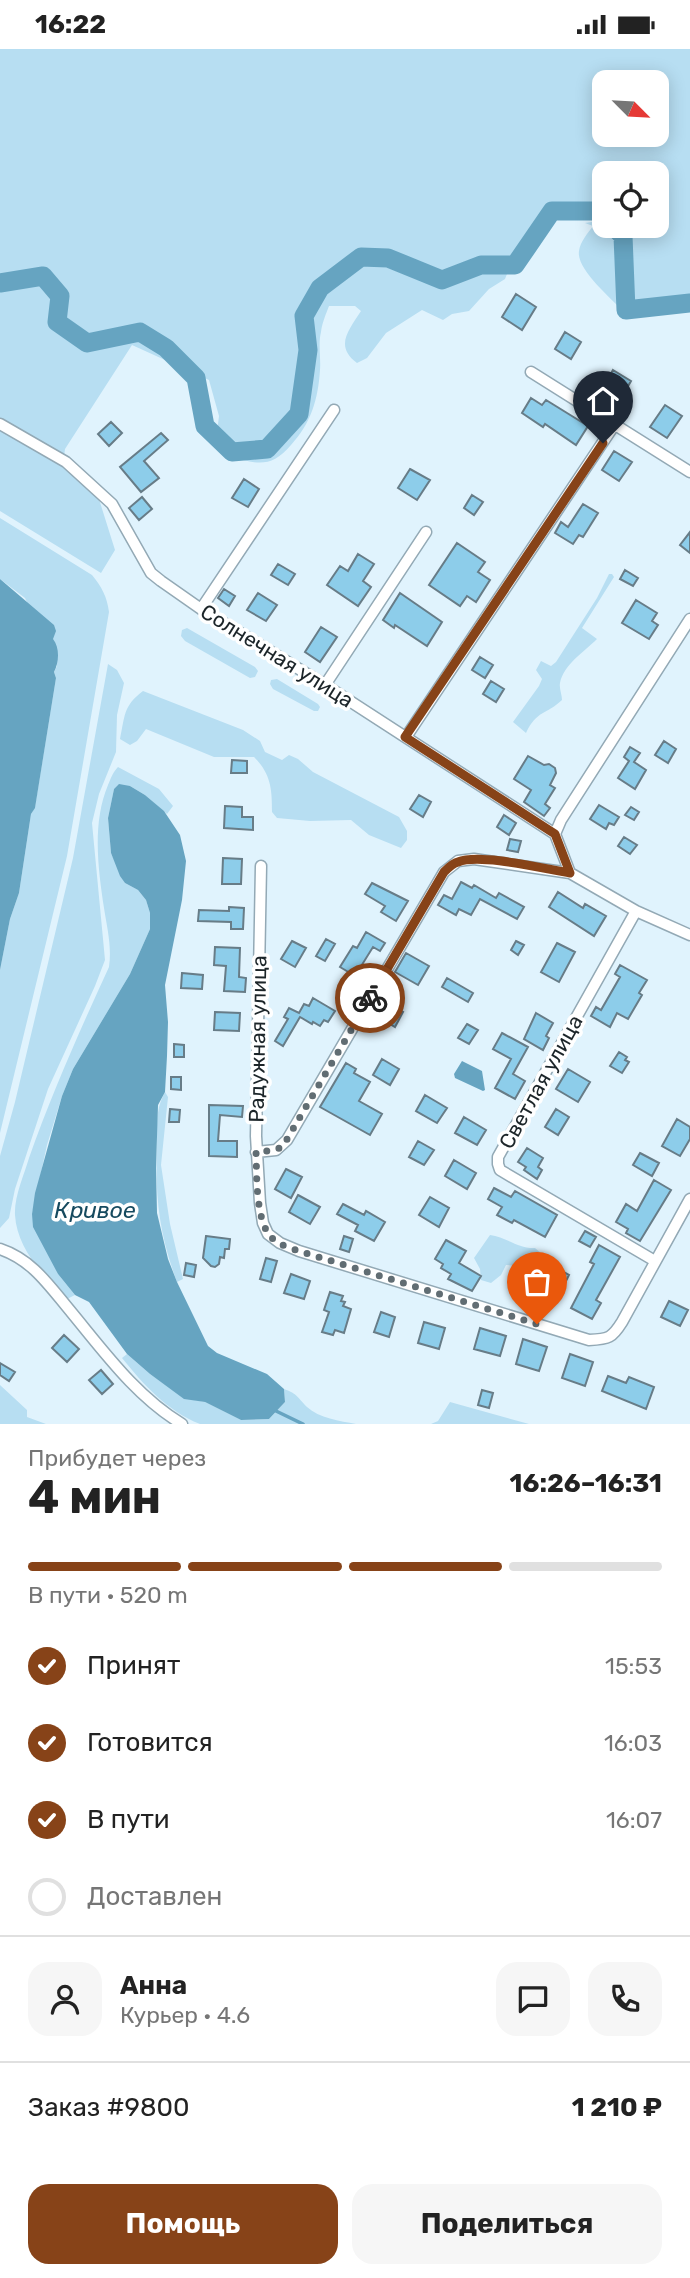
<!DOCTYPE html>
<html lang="ru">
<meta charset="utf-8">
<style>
:root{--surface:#fff;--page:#f6f6f6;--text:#222;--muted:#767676;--line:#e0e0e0;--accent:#874318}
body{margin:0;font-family:Rubik,sans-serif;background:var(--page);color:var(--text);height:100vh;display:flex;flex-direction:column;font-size:26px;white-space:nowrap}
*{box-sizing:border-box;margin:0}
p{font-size:23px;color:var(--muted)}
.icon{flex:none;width:38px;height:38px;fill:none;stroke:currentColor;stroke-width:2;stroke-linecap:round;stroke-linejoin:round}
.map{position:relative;height:1375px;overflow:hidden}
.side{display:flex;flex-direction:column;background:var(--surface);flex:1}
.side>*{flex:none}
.needle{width:46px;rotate:114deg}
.buttons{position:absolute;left:592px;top:21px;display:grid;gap:14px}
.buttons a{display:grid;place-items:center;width:77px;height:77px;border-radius:14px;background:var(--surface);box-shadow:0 4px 18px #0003;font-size:35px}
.pin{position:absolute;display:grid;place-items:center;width:60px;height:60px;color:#fff;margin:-72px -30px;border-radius:50% 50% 50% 0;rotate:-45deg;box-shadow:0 0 7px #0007}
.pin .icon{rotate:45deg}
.courier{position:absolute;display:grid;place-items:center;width:70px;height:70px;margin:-35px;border:5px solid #874318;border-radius:50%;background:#fff;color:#222;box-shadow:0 2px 9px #0007}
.overview em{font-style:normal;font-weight:700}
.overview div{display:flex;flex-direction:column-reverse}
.overview{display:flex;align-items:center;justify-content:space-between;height:119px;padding:0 28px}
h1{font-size:46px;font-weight:700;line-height:52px}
.bar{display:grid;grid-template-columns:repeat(4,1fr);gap:10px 7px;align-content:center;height:84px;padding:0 28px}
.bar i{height:9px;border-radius:5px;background:var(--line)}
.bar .active{background:var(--accent)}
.bar p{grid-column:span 4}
.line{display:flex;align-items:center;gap:18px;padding:0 28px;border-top:2px solid var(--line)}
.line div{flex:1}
.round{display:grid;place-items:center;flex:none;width:74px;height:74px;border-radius:21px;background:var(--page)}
ol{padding:0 28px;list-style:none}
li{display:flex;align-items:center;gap:21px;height:77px}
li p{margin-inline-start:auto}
li .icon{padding:7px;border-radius:50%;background:var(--accent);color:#fff;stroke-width:4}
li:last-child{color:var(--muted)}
li i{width:38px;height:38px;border:4px solid var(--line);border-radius:50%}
.cta{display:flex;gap:14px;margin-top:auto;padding:14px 28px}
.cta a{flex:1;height:80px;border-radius:21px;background:var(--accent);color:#fff;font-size:28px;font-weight:700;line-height:80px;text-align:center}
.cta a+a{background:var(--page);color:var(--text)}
.status{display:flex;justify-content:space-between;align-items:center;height:49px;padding:0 35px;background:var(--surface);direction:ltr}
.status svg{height:19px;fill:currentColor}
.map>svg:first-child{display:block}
.green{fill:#b7def2;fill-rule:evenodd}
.water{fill:#66a4c1}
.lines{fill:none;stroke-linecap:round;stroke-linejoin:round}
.stream{stroke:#66a4c1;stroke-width:3.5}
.river{stroke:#66a4c1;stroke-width:19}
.building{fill:#8dcdea;stroke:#677c87;stroke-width:2}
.minor-casing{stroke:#93a9b5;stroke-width:13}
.minor{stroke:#fff;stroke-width:10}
.done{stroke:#616d73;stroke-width:7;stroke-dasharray:0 12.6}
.route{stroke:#874318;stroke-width:9}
.labels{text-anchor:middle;stroke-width:7;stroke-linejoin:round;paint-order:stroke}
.street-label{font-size:21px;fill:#1c2529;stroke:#fff}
.water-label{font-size:23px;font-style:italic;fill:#164a5f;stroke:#fff}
</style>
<div class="status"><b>16:22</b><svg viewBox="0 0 49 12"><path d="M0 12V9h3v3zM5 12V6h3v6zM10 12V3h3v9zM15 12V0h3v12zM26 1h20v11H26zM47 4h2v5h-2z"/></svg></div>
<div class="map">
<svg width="690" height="1375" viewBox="0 0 690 1375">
<rect width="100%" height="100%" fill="#e0f3fd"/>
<path class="green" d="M0,0H690V250L677,248L672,253L632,256C627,231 635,199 619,177H656V124H604V169L576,171L545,167L517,208C506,215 493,211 481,213C467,214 455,228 441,227C416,225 412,219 393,208C369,195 334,221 318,238C295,262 306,279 305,308C304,334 298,368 276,386C272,389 266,390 262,393C242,408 233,398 217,383L219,367L209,331L132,296L65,400L63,415L98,447L115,501L101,524L0,462ZM604,33H656V86H604Z
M598,172L604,173V177H610L622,190L619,229L623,262C611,249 576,220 579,202C580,193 588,184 593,177L585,174Z
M385,210L398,221L442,234H454L473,221H494L507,225L505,230L489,240L469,262L452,265L443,271L422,261L386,284L367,309L357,314C334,297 349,281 361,262L355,257H329C326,265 322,274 321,283C318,295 321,309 320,321C318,351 311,374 291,396C272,418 259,416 233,408C244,408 255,408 265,404C304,390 313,337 312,302C312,291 306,280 308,269C311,240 358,211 385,210Z
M0,469L92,526C102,538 107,548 109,563L67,807L0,1084V921L10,870L19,844L31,765L35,758L56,629L54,623L57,617L25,549L0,530Z
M609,525H612L614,528L582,579L597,590C584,603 564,615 560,634C559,639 562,646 562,651C546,666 537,661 526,684L513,673L539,637L542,630L536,621L541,612L551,617L556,613L597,549Z
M187,579L255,618L258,622L255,628L250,629L185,592L181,587L182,581Z
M108,615L117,621L124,634L117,666L116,703L99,745L92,774L105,911L95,937L48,1040L15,1140L9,1169L0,1179V1107L15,1053L73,809Z
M277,630L318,655L320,658L318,662H314L273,640L270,635L271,631Z
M143,642L243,681L260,692L265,703L282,711L289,706L298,710L313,723L399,768L407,782V791L401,799L369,786L351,771L310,772L277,769L272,763C272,740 271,725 254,708H214L146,680L137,692L130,696L120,690C125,667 123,657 143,642Z
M118,718L159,740L173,757L167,765L145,746L130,737L114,740L108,769L111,804L125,834L138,841L146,851L150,864V880L130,925L73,1020L62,1047L47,1096L32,1165L58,1225L75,1246L67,1250C44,1228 17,1200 15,1166C14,1148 24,1126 29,1109C52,1044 80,981 109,918C112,897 107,879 104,859C98,820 92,774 108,736C111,729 113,723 118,718Z
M165,1043L168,1048L161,1116L170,1175L183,1230L177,1233C158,1182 155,1145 157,1092C157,1074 156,1059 165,1043Z
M490,1186C506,1188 519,1200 535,1199L542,1205L535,1218L506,1216L501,1226L491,1234L481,1231L480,1220L474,1209Z
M127,1305L150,1325L184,1349L205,1353L241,1371L269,1370L285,1353L284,1340C298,1345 297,1348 307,1358C319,1369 340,1372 356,1375H200C167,1362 144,1336 122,1309Z
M0,1336L27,1361V1368L46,1375H0Z
M450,1353L529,1375H431L438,1372Z"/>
<path class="water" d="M0,530L54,576L56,582L53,590C60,599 59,613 54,623L56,629L35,759L31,765L19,844L10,870L0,921Z
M119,735L130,737L145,746L164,762L180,786L186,812L182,851L165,936L168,973L167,1007L165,1043L158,1056L156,1119L157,1164L168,1210L177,1233L208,1297L217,1304L267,1325L284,1340L285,1353L269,1370L241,1371L205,1353L184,1350L150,1325L127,1305L89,1253L75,1246L58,1225L33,1178L32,1165L35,1144L62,1047L73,1020L130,925L150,880V864L146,851L138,841L125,834L120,827L111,804L108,769L114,740Z
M462,1012L482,1022L485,1041L483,1042L455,1029L454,1025Z"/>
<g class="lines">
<path class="stream" d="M276,1362L303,1375"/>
<path class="river" d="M613,177L623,187L626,261L690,254
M0,234L43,227L60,247L57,273L87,294L140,283L166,299L196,329L205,377L232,403L267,400L299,365L308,301L304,267L320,239L361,208L388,209L442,231L481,216H515L552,162H598L604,167"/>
</g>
<path class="building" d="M516,245L536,258L522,281L502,268Z
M565,283L581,293L571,310L555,300Z
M613,321L631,332L623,346L628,349L621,361L611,354L617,344L604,336Z
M531,349L542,356L546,351L588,377L576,396L545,375L543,378L522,364Z
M665,356L682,367L667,389L650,378Z
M111,373L122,384L109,397L98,385Z
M161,384L168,391L144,412L159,429L141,443L120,418Z
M614,402L632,413L619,432L602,421Z
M410,420L430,431L417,451L398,439Z
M244,430L259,440L248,458L232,449Z
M472,446L483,453L474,466L464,459Z
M142,448L152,460L139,471L129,459Z
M583,455L598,464L583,488L579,486L573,495L555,484L561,473L568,478Z
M690,483V504L680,496Z
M457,494L485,513L478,523L490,531L476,553L467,547L460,557L429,536Z
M358,505L374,515L363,532L371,538L358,557L327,536L340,517L348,522Z
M278,515L295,525L288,536L271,526Z
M625,521L638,529L633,537L620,530Z
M224,540L235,547L229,557L218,549Z
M258,544L277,556L266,572L247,561Z
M400,544L442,573L427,597L395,576L394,579L383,571Z
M636,551L657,564L652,572L658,576L649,590L622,574Z
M321,578L337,588L320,613L305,603Z
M480,608L493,616L485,629L472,621Z
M491,632L504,640L496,653L483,645Z
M664,692L676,700L668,714L655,706Z
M630,698L640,704L634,713L646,721L635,740L618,729L629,712L624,708Z
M528,707L544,716L549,715L555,719L556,724L550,736L555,739L545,755L550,759L544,767L524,753L531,741L514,730Z
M232,711L247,712V724H231Z
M419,746L431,753L423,768L410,760Z
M599,756L619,768L614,776L609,774L606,780L590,770Z
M225,757L242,758V768H253V781L224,779Z
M631,758L639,763L634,771L625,766Z
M504,766L516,774L509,786L497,778Z
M624,788L637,796L630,805L618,797Z
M510,790L521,792L518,803L507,801Z
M223,809L242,810L241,835H222Z
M461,833L472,839L474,836L496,849L499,844L524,858L517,870L480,850L471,866L459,860L456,866L438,856L444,846L452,850Z
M372,834L408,852L396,872L381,863L385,857L365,845Z
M558,843L583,859L585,855L606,867L594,887L549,858Z
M229,858L244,859L243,880H231V873L198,872L199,861L229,862Z
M366,883L385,894L380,902L373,898L355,927L340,918L353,897L357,899Z
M326,890L335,895L325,912L316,907Z
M292,892L306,899L295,918L281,910Z
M516,892L524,896L518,906L511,901Z
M557,894L575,903L559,933L541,923Z
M215,898L240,899L239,928L246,929L245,943L224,942L226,917L214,916Z
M406,904L429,917L418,936L395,923Z
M620,916L647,931L639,944L642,946L628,970L617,964L610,978L591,967L596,958L601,961L620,928L615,925Z
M182,924L203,926L202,940L181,939Z
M447,929L473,944L468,953L442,938Z
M313,949L335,962L328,973L324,971L320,977L313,973L312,975L300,968L283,997L275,992L288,970L284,968L289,959L299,964L304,955L309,957Z
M390,956L403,963L395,978L382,970Z
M215,963L240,964L239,982L214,981Z
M536,964L553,974L546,987L549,989L543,1001L524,990Z
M467,975L478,981L469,995L458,989Z
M502,984L528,998L513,1025L525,1032L515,1050L495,1039L511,1010L493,1000Z
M174,995L184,996V1008H174Z
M619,1003L627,1008L625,1011L629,1013L622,1024L610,1017Z
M382,1010L399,1020L390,1036L373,1026Z
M346,1014L356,1020L354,1024L370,1033L359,1052L382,1065L370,1086L320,1058Z
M568,1020L590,1033L578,1053L556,1040Z
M171,1028H181V1041L171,1040Z
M425,1046L447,1059L437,1074L416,1062Z
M209,1056L243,1057L242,1068L220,1066L218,1092H237V1108L209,1107Z
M170,1060L180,1061L179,1073H169Z
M556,1060L569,1068L558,1086L545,1078Z
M464,1068L486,1081L477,1096L455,1084Z
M677,1070L690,1078V1090L680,1107L662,1097Z
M418,1092L434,1101L424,1116L409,1108Z
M527,1099L543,1109L538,1118L542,1121L537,1130L524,1121L526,1118L518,1113Z
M640,1104L659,1114L652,1127L633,1116Z
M454,1111L476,1124L467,1140L445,1127Z
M286,1120L302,1128L291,1149L275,1140Z
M654,1131L671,1141L640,1192L626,1184L628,1180L616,1173L626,1155L637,1162Z
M494,1139L511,1148L515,1142L557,1166L545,1188L514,1171L512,1174L497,1166L502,1158L488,1150Z
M298,1146L320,1158L310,1175L289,1163Z
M430,1148L449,1159L439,1178L419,1166Z
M343,1155L364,1166L366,1162L385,1173L374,1192L355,1182L358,1176L337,1165Z
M585,1182L596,1188L590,1198L579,1192Z
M206,1187L230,1190L229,1200H225L224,1209L220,1208L219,1215L215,1218L211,1217L203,1209Z
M344,1187L353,1190L349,1203L340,1200Z
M446,1191L466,1202L459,1214L481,1227L472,1242L448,1230L451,1225L441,1219L443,1215L435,1210Z
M599,1196L620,1208L596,1251L601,1254L592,1270L571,1259L594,1215L590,1213Z
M266,1209L277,1212L271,1233L260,1230Z
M186,1214L196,1216L194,1228L184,1226Z
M560,1221L569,1226L561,1242L551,1236Z
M291,1225L310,1232L304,1250L284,1244Z
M330,1243L343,1247L341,1252L345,1253L343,1257L351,1260L344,1284L335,1281L333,1286L322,1283L329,1263L324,1261Z
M669,1252L688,1261L680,1277L661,1268Z
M381,1263L395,1268L389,1288L374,1283Z
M424,1273L445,1279L439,1300L418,1294Z
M480,1279L506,1287L500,1307L474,1300Z
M64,1286L79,1300L67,1313L52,1299Z
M523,1290L547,1298L539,1322L516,1315Z
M570,1305L593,1313L585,1337L562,1329Z
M0,1314L15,1323L9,1332L0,1326Z
M101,1321L113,1335L102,1345L89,1331Z
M608,1327L626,1334L629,1328L654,1338L646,1360L602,1342Z
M482,1341L493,1344L489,1359L478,1356Z"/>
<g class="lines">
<g class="minor-casing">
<path id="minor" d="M531,323L690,423
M0,375L66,413L112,455L151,524L161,532L201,560L325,636L555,785
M201,560L334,361
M325,636L426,483
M406,688L615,375
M261,817L256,1087L260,1154L263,1174L268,1185L280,1194L299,1202L589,1291C609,1290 612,1289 622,1273L690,1150
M570,824L555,785L561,771L690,570
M636,862L498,1108V1115L500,1121L655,1212
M256,1103L276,1101L287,1091L444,823L458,812L474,810L570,824L636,862L690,886
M0,1200C33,1211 50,1238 72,1264C105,1304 137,1348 182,1375"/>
</g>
<use href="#minor" class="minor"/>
</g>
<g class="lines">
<path class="done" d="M370,949L283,1097L276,1101L256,1103C257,1125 255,1175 273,1190C280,1196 290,1199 299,1202L537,1275"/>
<path class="route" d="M370,949L444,823C448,819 453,814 458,813C480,804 545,820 570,824L555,785L405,688L603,394"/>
</g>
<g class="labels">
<g class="street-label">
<text transform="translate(277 607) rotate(32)" y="7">Солнечная улица</text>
<text transform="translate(258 990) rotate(-89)" y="7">Радужная улица</text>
<text transform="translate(541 1033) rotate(-61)" y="7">Светлая улица</text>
</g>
<g class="water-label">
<text x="95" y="1169">Кривое</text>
</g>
</g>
</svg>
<div class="buttons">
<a><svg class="needle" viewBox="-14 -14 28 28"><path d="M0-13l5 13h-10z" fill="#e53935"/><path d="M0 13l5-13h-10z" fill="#767676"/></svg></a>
<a><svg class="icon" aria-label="locate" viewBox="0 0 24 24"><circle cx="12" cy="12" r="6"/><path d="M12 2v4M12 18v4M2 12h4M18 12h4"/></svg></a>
</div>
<div class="pin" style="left:537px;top:1275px;background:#ea580c"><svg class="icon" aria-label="bag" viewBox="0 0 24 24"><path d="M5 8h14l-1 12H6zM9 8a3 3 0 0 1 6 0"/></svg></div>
<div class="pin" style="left:603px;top:394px;background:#1f2937"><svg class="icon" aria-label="home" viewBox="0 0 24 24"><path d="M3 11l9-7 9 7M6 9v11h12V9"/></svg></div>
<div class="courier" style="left:370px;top:949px"><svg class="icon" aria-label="bike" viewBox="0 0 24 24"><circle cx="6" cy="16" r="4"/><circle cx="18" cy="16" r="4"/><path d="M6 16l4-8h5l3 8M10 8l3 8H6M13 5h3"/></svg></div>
</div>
<section class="side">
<div class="overview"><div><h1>4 мин</h1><p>Прибудет через</p></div><em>16:26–16:31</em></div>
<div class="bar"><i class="active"></i><i class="active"></i><i class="active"></i><i></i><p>В пути · 520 m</p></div>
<ol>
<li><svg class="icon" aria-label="check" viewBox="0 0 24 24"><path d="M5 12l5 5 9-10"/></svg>Принят<p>15:53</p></li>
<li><svg class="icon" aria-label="check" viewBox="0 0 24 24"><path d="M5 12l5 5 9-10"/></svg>Готовится<p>16:03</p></li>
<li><svg class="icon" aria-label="check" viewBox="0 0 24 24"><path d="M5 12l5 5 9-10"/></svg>В пути<p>16:07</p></li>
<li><i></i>Доставлен</li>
</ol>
<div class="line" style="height:126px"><a class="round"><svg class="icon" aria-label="person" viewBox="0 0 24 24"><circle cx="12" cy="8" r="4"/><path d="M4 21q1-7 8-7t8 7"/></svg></a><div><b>Анна</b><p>Курьер · 4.6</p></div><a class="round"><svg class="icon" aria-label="chat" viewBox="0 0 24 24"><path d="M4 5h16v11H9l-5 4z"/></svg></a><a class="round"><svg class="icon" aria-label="phone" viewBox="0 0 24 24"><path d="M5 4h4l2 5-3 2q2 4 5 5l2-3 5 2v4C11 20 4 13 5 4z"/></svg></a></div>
<div class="line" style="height:91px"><div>Заказ #9800</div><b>1 210 ₽</b></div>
<div class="cta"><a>Помощь</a><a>Поделиться</a></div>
</section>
